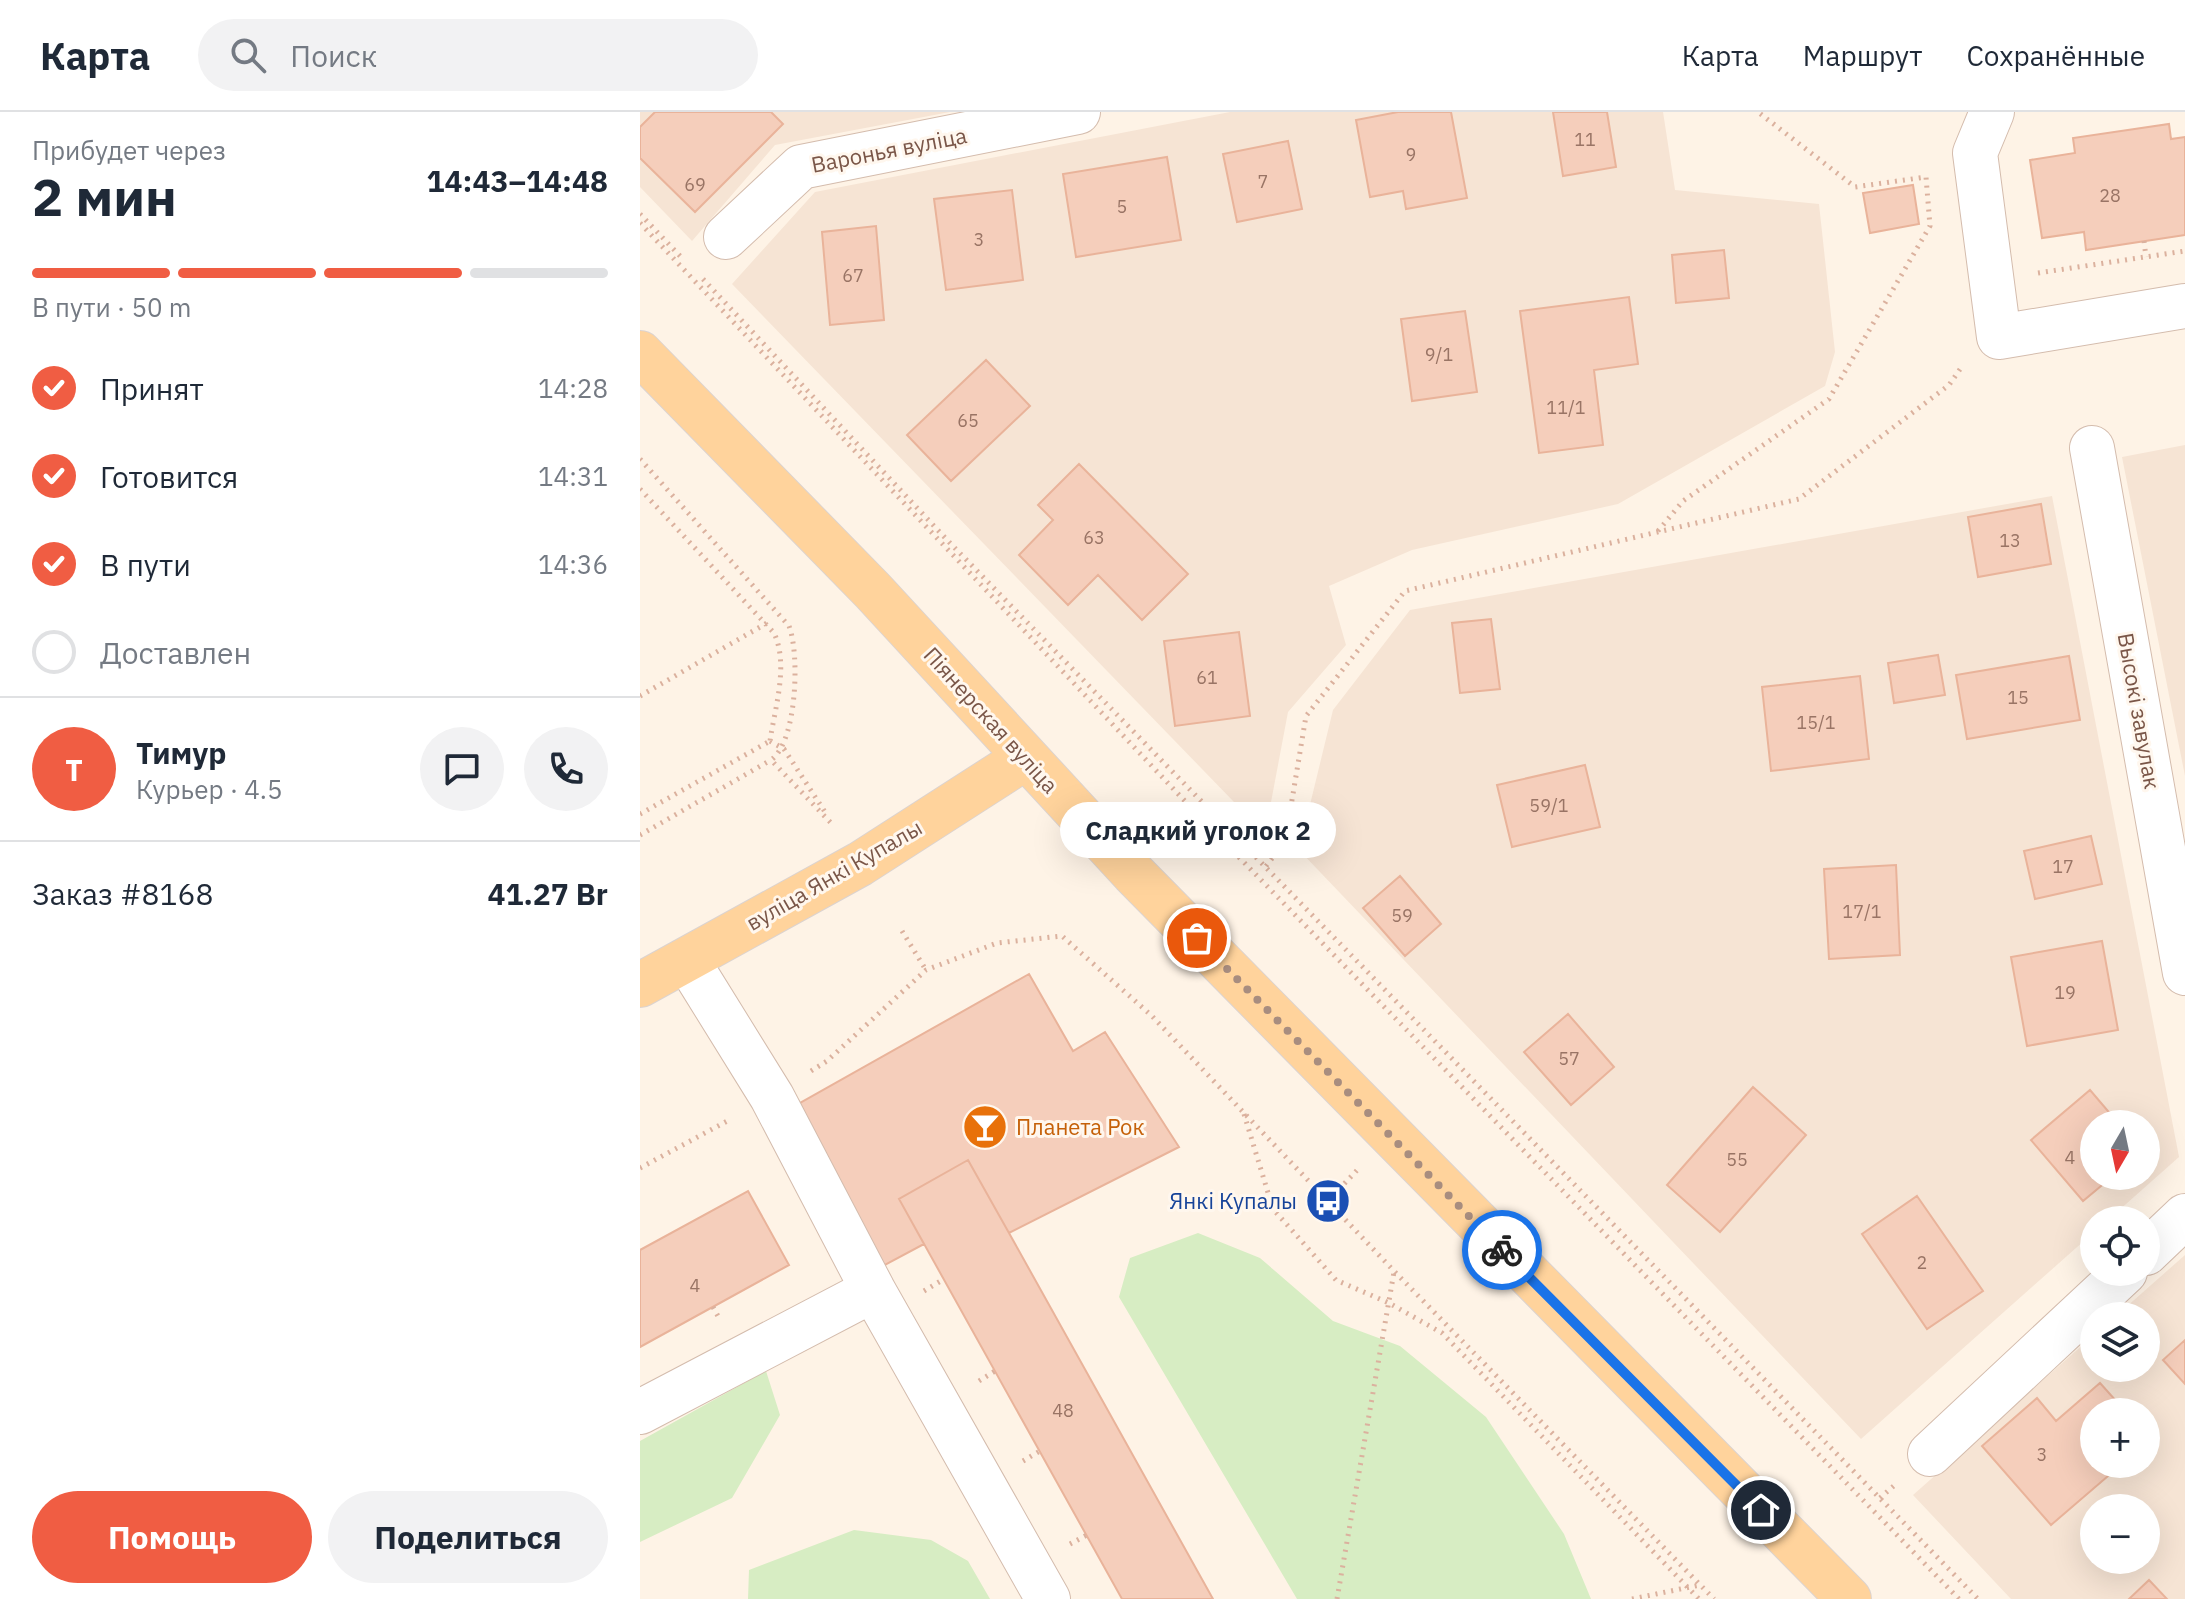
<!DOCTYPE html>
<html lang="ru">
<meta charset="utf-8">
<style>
:root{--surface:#fff;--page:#f2f2f3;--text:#1f2937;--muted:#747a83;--line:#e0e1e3;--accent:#f05d43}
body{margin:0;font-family:"IBM Plex Sans",sans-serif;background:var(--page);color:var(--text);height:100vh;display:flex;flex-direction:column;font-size:30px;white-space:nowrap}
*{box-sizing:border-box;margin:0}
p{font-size:26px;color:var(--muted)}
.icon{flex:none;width:44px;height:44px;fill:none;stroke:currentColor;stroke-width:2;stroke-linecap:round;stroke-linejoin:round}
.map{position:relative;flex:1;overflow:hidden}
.side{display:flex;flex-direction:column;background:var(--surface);width:640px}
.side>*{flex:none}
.needle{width:52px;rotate:189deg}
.controls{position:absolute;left:1440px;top:998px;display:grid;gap:16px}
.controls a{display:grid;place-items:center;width:80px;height:80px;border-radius:50%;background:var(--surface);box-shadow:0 8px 32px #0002;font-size:40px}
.pin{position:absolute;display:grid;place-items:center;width:68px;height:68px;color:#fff;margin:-34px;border:4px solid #fff;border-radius:50%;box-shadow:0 2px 8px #0007}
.courier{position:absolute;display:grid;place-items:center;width:80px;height:80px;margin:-40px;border:6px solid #1a73e8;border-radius:50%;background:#fff;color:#222;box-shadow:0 2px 10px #0007}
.bubble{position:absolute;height:56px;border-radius:28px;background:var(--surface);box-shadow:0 8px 32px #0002;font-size:26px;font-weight:700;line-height:56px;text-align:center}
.summary em{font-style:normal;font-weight:700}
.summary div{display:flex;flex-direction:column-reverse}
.summary{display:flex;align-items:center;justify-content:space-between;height:136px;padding:0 32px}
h1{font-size:52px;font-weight:700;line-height:60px}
.bar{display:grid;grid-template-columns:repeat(4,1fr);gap:12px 8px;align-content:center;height:96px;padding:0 32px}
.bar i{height:10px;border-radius:6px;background:var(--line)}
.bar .active{background:var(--accent)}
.bar p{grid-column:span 4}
.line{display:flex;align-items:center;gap:20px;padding:0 32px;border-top:2px solid var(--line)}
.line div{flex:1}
.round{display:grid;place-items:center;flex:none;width:84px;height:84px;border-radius:42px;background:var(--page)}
ol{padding:0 32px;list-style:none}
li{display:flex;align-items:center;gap:24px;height:88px}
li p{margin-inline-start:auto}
li .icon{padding:8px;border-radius:50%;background:var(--accent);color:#fff;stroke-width:4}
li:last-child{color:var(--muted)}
li i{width:44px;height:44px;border:4px solid var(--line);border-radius:50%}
.cta{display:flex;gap:16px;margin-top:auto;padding:16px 32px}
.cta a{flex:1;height:92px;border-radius:48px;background:var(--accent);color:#fff;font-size:32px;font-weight:700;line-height:92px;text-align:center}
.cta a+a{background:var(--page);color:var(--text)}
header{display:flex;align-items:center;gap:48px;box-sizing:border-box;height:112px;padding:0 40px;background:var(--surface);border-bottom:2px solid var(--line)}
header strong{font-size:38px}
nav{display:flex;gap:44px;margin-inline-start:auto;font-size:28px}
.search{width:560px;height:72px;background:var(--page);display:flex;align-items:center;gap:20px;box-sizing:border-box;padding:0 28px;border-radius:44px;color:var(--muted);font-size:30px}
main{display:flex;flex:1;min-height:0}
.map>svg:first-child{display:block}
.residential{fill:#f6e4d4;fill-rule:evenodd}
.green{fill:#d7edc3}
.building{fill:#f5cebb;stroke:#e9b39a;stroke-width:2}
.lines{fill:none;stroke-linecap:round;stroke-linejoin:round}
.minor-casing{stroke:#d4bcad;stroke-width:46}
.major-casing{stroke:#dcd3cf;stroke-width:46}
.path{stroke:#dbb19e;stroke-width:5;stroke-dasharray:2 6;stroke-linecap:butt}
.minor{stroke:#fff;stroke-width:44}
.major{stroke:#ffd39c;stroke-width:44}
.done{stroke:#a88d7f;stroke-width:8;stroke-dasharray:0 14.4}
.route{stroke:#1a73e8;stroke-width:10}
.labels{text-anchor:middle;stroke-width:6;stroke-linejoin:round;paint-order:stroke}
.number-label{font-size:18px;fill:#997465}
.street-label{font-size:22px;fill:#7a5648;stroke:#fff7ee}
.food-label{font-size:22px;fill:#c56008;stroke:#fff7ee;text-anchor:start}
.transit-label{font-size:22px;fill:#164399;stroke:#fff7ee;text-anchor:end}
</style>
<header>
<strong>Карта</strong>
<div class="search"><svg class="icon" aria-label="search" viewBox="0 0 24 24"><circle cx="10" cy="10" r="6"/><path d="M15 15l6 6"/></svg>Поиск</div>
<nav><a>Карта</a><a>Маршрут</a><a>Сохранённые</a></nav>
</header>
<main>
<section class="side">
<div class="summary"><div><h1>2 мин</h1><p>Прибудет через</p></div><em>14:43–14:48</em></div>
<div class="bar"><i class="active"></i><i class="active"></i><i class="active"></i><i></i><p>В пути · 50 m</p></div>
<ol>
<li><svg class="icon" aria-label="check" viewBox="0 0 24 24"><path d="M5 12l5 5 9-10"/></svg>Принят<p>14:28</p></li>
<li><svg class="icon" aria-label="check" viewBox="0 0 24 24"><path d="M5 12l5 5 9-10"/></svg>Готовится<p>14:31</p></li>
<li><svg class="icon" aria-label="check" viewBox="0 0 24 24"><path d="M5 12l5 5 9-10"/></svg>В пути<p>14:36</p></li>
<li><i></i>Доставлен</li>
</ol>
<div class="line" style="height:144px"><b class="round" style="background:var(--accent);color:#fff">Т</b><div><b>Тимур</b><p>Курьер · 4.5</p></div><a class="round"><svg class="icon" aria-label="chat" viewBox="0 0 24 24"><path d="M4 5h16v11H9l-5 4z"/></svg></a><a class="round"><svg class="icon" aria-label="phone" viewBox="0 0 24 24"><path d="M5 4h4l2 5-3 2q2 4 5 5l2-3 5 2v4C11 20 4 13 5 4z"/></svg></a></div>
<div class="line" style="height:104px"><div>Заказ #8168</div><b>41.27 Br</b></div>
<div class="cta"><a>Помощь</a><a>Поделиться</a></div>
</section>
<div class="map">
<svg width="1545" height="1487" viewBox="0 0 1545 1487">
<rect width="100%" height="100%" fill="#fef3e6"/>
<path class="residential" d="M0,0H310L135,33L52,129L0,75Z
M590,0H1023L1035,78L1179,92L1195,240L1185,274L978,392L772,438L689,474L706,533L648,600L625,722L92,172L175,80Z
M1545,333V664L1482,345Z
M1412,384L1539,1045L1468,1108H1454V1120L1221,1327L659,738L693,598L770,498ZM1454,1012H1506V1064H1454Z
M1545,1143V1487H1371L1273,1383L1454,1223V1256H1506V1204H1476ZM1454,1300H1506V1352H1454ZM1454,1396H1506V1448H1454Z"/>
<path class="green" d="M558,1121L620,1146L693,1209L760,1234L846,1305L924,1422L951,1487H657L479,1185L490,1146Z
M126,1259L140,1303L92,1386L0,1430V1329Z
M214,1418L291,1428L328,1449L350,1487H108L109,1458Z"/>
<path class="building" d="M15,0H131L143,12L55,100L0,46V15Z
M758,0H811L827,86L766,97L763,79L730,85L716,8Z
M913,0H967L976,55L923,64Z
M1529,12L1531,27L1545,25V123L1446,138L1444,120L1402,126L1390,48L1435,41L1433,26Z
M648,29L662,97L597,110L583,42Z
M527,45L541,128L436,145L423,62Z
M1273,73L1279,112L1230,121L1223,81Z
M372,78L383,168L306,178L294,87Z
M236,114L244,208L190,213L182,120Z
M1084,138L1089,186L1036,191L1032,143Z
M989,185L998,252L954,258L963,333L899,341L880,199Z
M825,199L837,280L772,289L761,207Z
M346,248L390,294L311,369L267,323Z
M439,352L548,462L502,508L458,463L428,493L379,443L413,408L398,393Z
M1401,392L1411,452L1338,465L1328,405Z
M851,507L860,577L820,581L812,511Z
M599,520L610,604L535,614L524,529Z
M1298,543L1305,583L1254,591L1248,551Z
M1429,544L1440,608L1327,627L1316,563Z
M1220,564L1229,647L1131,659L1122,575Z
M945,653L960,715L872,735L857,673Z
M1451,724L1462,772L1395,787L1384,739Z
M1256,753L1260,843L1189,847L1184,757Z
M760,764L801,812L765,844L723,796Z
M1462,829L1478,918L1387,934L1371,845Z
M389,862L433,939L465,920L539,1035L369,1121L328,1048L259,1087L284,1132L243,1154L153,995Z
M928,902L974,955L931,993L884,940Z
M1113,975L1166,1023L1080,1120L1027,1073Z
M1450,978L1479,1012H1454V1064H1473L1443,1089L1391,1028Z
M328,1048L369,1121L573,1487H482L259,1087Z
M108,1079L149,1153L0,1235V1138Z
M1277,1084L1343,1179L1287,1217L1222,1122Z
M1545,1228V1272L1523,1248Z
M1460,1271L1486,1300H1454V1352H1482L1411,1413L1342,1334L1397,1286L1416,1309Z
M1509,1468L1527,1487H1489Z"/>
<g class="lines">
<g class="minor-casing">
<path id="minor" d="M1352,0L1335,41L1359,225L1545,194
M86,125L161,55L438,0
M1452,336L1545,861
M47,848L132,985L233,1178L408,1487
M1506,1141L1545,1104
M0,1300L233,1178
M1290,1342L1485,1160"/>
</g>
<g class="major-casing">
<path id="major" d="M0,241L233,479L493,761L1209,1487
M0,873L220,752L385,646"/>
</g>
<path class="path" d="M0,102L42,146
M0,111L558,703L1319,1487
M1504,129L1506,145
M1398,161L1545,139
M63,167L309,430L1338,1487
M0,347L149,514C160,542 157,630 131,648L192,712
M0,377L134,521C149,553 135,595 130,629
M1018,419L1043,389L1189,287L1290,114L1286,65L1215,75L1118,0
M0,584L127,511
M130,629L144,637L185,700
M0,702L130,629
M0,723L131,648
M626,754L645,730L666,604L765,479L1159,387L1309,273L1323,253
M262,819L286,858
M171,959L187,949L286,858L357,831L422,824L512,904L754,1159L1074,1487
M604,1002L633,1097L696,1168L749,1191L802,1221L1059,1487
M0,1056L91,1007
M688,1089L720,1055
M284,1179L304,1167
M73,1195L80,1208
M339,1269L355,1259
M383,1349L400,1339
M1240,1386L1256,1372
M430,1432L447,1423
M697,1487L754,1160
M992,1487L1060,1473"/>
<use href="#minor" class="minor"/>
<use href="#major" class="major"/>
</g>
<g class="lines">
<path class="done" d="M557,826L862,1138"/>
<path class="route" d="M862,1138L1121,1398"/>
</g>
<defs>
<g id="bar-disc" transform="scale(2.3)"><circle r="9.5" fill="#e8710a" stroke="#fff7ee"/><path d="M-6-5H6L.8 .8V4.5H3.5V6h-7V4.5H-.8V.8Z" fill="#fff"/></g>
<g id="bus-disc" transform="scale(2.3)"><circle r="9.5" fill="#1a4fb4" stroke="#fff7ee"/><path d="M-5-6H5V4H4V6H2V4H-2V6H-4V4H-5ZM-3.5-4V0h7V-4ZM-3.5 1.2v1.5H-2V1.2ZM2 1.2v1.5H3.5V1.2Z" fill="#fff"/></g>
</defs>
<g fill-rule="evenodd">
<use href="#bar-disc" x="345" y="1015"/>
<use href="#bus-disc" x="688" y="1089"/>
</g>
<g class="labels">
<g class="number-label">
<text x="945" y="34">11</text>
<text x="771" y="49">9</text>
<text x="623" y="76">7</text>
<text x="55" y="79">69</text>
<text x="1470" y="90">28</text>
<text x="482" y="101">5</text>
<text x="339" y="134">3</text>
<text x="213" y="170">67</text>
<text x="799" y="249">9/1</text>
<text x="926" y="302">11/1</text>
<text x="328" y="315">65</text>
<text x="454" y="432">63</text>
<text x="1370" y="435">13</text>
<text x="567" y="572">61</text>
<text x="1378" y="592">15</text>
<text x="1176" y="617">15/1</text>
<text x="909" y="700">59/1</text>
<text x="1423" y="761">17</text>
<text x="1222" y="806">17/1</text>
<text x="762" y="810">59</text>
<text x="1425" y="887">19</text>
<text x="929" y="953">57</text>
<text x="1430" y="1052">4</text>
<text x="1097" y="1054">55</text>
<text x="1282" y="1157">2</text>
<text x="55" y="1180">4</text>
<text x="423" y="1305">48</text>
<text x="1402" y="1349">3</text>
</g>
<g class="street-label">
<text transform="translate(249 38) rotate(-11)" y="8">Варонья вуліца</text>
<text transform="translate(1499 599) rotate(80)" y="8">Высокі завулак</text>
<text transform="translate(351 608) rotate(48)" y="8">Піянерская вуліца</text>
<text transform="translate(194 763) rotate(-30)" y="8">вуліца Янкі Купалы</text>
</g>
<g class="food-label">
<text x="376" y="1023">Планета Рок</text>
</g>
<g class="transit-label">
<text x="657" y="1097">Янкі Купалы</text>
</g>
</g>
</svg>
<div class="controls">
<a><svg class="needle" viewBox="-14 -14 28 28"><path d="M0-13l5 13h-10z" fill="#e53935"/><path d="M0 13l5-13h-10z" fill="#747a83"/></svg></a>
<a><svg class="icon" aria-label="locate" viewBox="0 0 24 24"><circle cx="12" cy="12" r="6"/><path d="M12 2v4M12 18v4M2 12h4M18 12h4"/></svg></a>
<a><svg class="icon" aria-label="layers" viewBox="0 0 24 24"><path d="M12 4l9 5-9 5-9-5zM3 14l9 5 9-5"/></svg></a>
<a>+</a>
<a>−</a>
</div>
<div class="pin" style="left:557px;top:826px;background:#ea580c"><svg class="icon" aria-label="bag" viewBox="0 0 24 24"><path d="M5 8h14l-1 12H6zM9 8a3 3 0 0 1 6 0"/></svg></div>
<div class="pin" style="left:1121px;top:1398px;background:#1f2937"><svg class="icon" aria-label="home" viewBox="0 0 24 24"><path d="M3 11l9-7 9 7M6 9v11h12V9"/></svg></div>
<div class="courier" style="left:862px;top:1138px"><svg class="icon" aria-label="bike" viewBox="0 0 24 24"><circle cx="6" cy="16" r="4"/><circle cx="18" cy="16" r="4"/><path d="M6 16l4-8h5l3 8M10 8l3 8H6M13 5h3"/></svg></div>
<div class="bubble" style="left:420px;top:690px;width:276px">Сладкий уголок 2</div>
</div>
</main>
